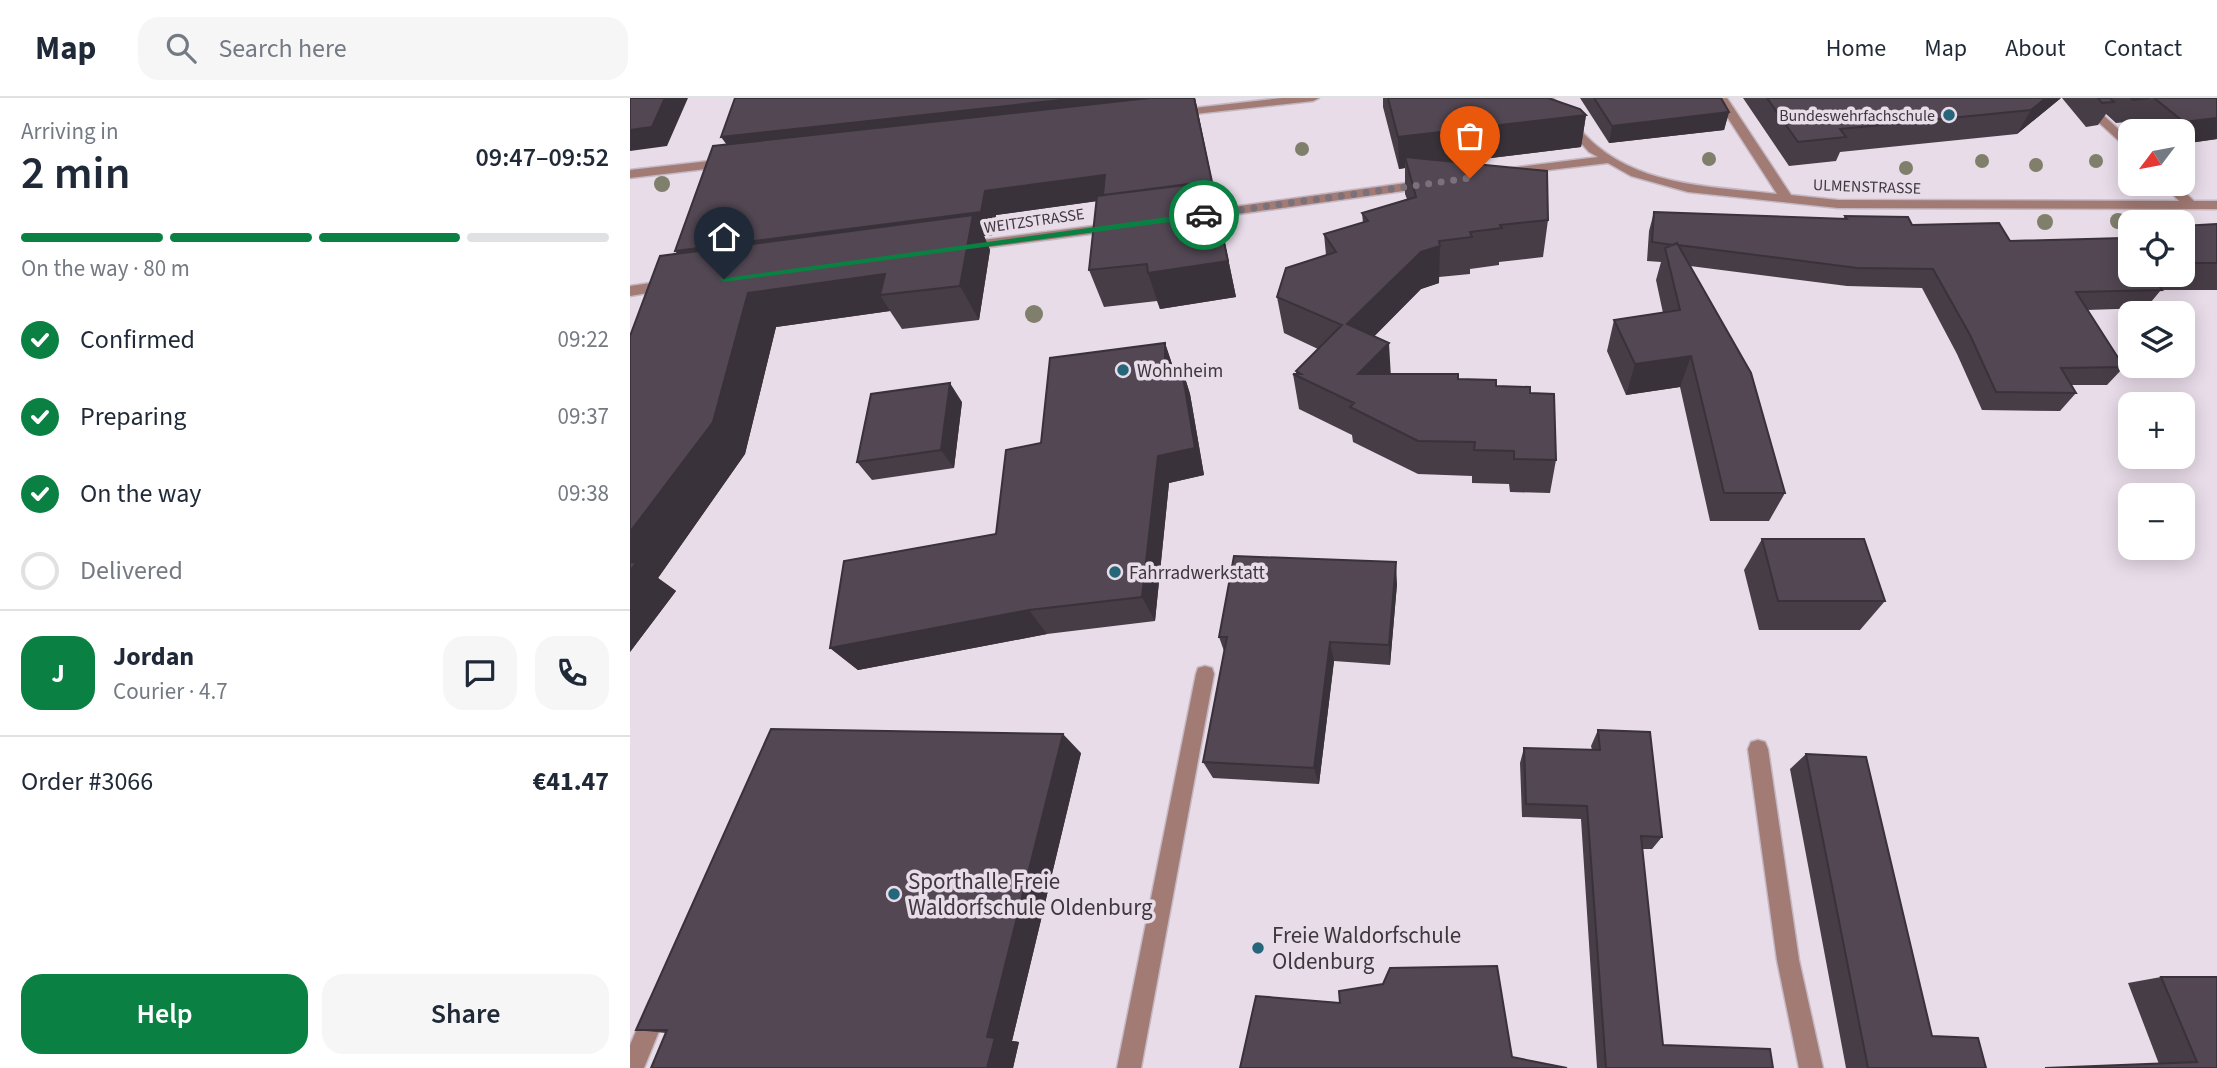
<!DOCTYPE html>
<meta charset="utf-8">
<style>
:root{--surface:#fff;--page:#f6f6f7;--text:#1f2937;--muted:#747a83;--line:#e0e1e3;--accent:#0b8043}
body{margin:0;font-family:"Source Sans 3",sans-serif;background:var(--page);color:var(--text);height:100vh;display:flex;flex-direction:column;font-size:26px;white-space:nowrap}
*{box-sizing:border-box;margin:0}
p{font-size:23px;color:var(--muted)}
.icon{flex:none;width:38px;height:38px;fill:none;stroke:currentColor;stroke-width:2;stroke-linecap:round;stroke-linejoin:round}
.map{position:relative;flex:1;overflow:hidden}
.side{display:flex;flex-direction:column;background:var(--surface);width:630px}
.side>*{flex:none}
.needle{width:46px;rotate:238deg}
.controls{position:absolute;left:1488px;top:21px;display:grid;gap:14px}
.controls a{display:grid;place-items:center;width:77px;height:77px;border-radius:14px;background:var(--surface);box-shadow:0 4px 18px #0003;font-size:35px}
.pin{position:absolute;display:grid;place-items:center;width:60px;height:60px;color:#fff;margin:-72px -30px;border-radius:50% 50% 50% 0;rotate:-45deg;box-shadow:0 0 7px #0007}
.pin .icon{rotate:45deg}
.courier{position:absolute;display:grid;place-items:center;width:70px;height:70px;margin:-35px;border:5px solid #0b8043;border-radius:50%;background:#fff;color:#222;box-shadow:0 2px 9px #0007}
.headline em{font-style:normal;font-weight:600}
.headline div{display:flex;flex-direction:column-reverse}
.headline{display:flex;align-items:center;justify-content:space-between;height:119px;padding:0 21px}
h1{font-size:46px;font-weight:600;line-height:52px}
.bar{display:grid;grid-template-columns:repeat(4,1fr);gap:10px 7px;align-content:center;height:84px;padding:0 21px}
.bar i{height:9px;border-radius:5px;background:var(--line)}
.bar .selected{background:var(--accent)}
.bar p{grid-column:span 4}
.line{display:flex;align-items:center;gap:18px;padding:0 21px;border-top:2px solid var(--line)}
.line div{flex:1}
.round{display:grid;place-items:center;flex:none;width:74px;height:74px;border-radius:21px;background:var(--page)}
ol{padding:0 21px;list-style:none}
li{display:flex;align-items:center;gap:21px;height:77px}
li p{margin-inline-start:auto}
li .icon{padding:7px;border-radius:50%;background:var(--accent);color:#fff;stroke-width:4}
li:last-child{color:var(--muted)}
li i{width:38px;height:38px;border:4px solid var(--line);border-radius:50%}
.primary-button{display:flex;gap:14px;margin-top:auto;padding:14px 21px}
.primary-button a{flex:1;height:80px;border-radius:21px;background:var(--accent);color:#fff;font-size:28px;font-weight:600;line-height:80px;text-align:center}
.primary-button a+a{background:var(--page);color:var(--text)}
header{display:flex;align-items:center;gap:42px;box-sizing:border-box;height:98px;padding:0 35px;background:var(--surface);border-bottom:2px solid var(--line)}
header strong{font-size:33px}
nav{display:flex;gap:38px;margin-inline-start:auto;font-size:24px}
.search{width:490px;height:63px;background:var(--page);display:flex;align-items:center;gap:18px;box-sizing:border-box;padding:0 24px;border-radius:21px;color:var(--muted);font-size:26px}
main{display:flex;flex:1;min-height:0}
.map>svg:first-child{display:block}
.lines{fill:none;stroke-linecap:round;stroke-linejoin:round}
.minor-casing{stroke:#c3b8c3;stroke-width:3}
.minor{fill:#a37b75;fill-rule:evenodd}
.tree{fill:#7f7f6c}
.wall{fill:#473d47}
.shaded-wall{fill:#39323a}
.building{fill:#524753;stroke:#39323a;stroke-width:2}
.route{fill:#0b8043}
.done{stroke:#7a717a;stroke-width:7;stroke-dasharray:0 12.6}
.poi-dot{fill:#25667a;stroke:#e9dce9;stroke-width:2.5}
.labels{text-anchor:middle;stroke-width:7;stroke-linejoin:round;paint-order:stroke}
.far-poi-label{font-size:16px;fill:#3e383e;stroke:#e9dce9;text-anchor:end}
.far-street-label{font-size:16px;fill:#3e383e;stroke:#e9dce9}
.poi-label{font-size:19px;fill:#3e383e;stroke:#e9dce9;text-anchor:start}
.near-poi-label{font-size:23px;fill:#3e383e;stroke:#e9dce9;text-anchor:start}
</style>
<header>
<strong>Map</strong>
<div class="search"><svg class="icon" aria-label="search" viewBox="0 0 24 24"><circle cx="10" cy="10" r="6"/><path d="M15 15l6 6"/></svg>Search here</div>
<nav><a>Home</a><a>Map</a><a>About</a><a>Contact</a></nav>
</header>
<main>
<section class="side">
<div class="headline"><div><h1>2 min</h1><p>Arriving in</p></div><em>09:47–09:52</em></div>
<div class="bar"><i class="selected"></i><i class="selected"></i><i class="selected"></i><i></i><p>On the way · 80 m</p></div>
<ol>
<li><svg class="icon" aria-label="check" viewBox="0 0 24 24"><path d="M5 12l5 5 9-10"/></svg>Confirmed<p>09:22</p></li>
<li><svg class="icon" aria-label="check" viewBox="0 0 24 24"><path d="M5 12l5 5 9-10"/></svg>Preparing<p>09:37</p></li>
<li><svg class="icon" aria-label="check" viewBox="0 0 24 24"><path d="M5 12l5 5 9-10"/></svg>On the way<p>09:38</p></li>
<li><i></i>Delivered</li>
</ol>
<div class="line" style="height:126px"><b class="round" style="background:var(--accent);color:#fff">J</b><div><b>Jordan</b><p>Courier · 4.7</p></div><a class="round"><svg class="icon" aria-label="chat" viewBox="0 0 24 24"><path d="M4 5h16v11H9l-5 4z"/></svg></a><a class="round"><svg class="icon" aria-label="phone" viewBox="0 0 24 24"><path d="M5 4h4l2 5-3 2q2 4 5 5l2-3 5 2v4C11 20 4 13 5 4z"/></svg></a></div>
<div class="line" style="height:91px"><div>Order #3066</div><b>€41.47</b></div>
<div class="primary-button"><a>Help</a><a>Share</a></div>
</section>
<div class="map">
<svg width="1587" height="970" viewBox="0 0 1587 970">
<rect width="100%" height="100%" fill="#e9dce9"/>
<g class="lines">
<g class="minor-casing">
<path id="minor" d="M652,0H689L683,3L546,18L540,15L546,12Z
M911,0H923C937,15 951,35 967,48C1016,89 1087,89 1147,96L1085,0H1097L1161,97L1208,102L1549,103L1533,86H1546L1564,103H1587V111L1208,110L1058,94L1001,78L978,65L877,77L875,74L881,70L968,59L959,54Z
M1442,0H1455L1500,42V53Z
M97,61L103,65L101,68L0,80V72Z
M798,82L802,83V89L566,122L560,118L566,114Z
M486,125L491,126V132L337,152L330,148L337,144Z
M42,182L49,187L47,190L0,198V188Z
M575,568L582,570L584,576L511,970H487L566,576L568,570Z
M1128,642L1135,644L1138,651L1169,862L1193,970H1169L1147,862L1118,651L1121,644Z
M27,900L35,903L38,911L14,970H0V947L19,903Z"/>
</g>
<use href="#minor" class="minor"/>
</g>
<g class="tree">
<circle cx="672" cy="51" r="7"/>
<circle cx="1079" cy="61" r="7"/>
<circle cx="1352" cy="63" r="7"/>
<circle cx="1466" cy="63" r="7"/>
<circle cx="1406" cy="67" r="7"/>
<circle cx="1276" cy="70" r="7"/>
<circle cx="32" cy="86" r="8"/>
<circle cx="1488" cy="123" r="8"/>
<circle cx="1415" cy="124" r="8"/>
<circle cx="404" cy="216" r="9"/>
</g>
<path class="wall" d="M565,0L606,199L530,211L527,203L474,209L459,172L467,103L366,117L363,137L354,138L360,152L349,222L272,231L260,213L146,229L115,356L28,480L46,493L0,554L47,156L96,46Z
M753,0H918L956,17L951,49L828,64L918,122L913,159L869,164V167L840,171V176L809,179V185L791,191L744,238L760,276L828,281L866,288L900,295L926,362L920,395L880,394L879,386L842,385V378L788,376L723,344L722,337L669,311L663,276H666V273L688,251L654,235L647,199L696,157L694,136L733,125L732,115L777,101L775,96V70L769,71L753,9Z
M950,0H1091L1099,14L1094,32L979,45Z
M1113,0H1431L1387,36L1210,54L1206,63L1159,68Z
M1432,0H1587V41L1552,46V33H1518L1506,23L1486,25L1476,16L1468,27L1456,29Z
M1024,114L1213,121L1215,118L1282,127L1380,143L1500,177H1552V128L1587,126V192H1531L1516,210L1457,212L1494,269L1477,287H1441L1446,295L1430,313L1352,312L1327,256L1292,190L1217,188L1060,168L1155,395L1139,423H1080L1050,289L996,297L977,253L984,222L1033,215L1026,182L1031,164L1017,163L1019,133Z
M535,245L543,269L551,267L560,296L574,377L539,385L525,523L417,536L228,572L200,550L366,436L411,345Z
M332,304L324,370L242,382L227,364Z
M1132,441L1255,503L1230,532H1129L1114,472Z
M767,486L760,567L704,563L689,686L583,680L573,664L594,553L589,539Z
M968,632L1032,739L1022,751H1012L1033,947L1143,970H967L951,721L892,719L890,665L894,650L962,652L961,648Z
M451,655L382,943L389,944L383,970H21L36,935L6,932Z
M1176,656L1302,938L1356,970H1216L1160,671Z
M1531,879L1587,970L1529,966L1498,885Z"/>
<path class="shaded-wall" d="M35,0H58L37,48L0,53V32Z
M449,0H565L606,199L530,211L518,175L598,163L586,107L482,121L475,102L366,117L363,137L354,138L360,152L349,222L330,188L339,140L65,177L45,153L351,114L355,93L475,77L482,97L582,84L566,7L105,58L91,39Z
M1416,0H1431L1387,36L1401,12Z
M1099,14L1094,32L979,45L982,28Z
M956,17L951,49L778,70L775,59V70L769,71L768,39Z
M1587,20V41L1552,46V33H1547L1554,24Z
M810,148L809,185L791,191L721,262L717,226L791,154Z
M255,176L250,197L260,213L146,229L115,356L28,480L46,493L0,554V434L118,195Z
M535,245L545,275L535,270Z
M759,245L761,280L728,276Z
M1061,258L1050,289L996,297L1005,266Z
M551,267L560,296L574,377L539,385L525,523L512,499L528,358Z
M320,285L332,304L324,370L311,352Z
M766,464L767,486L760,567L759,547Z
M399,512L417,536L228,572L200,550Z
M700,544L704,563L689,686L684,670Z
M433,636L451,655L382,943L389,944L383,970H357V939Z"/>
<path class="building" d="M0,0H35L22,29L0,32Z
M105,0H449L91,39Z
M519,0H564L582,84L473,97L475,77L355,93L351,114L45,153L83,48Z
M758,0H918L950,11L956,17L768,39Z
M964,0H1091L1099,14L982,28Z
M1137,0H1416L1401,12L1210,31L1216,39L1168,44Z
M1468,0H1480L1484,4L1472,5Z
M1501,0H1520L1503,2Z
M1524,0H1587V20L1554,24Z
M775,59L917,73L918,122L870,127L872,130L840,134L842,139L809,143L810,148L791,154L717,226L759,245L728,276H828V281L866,282V288L900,289V295L924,296L926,362L884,361V353L844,352L845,344L788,343L720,309L724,305L663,276H671L666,273L712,227L647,199L656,170L706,154L694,136L738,123L732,115L786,99Z
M581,83L598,163L518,175L517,166L459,172L467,98Z
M1024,114L1217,121L1215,118L1278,119L1282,127L1369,125L1380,143L1493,140L1500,148V177H1521L1532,192L1446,194L1494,269L1431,270L1446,295L1366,294L1340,237L1303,171L1227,170L1048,147L1047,145L1043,147L1022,144Z
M343,117L330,188L250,197L255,176L118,195L83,324L0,434V238L30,158Z
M1587,126V165H1552V128Z
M1047,145L1121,275L1155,395H1094L1061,258L1005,266L984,222L1050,212L1035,150Z
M535,245V270L551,267L565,350L528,358L512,499L399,512L200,550L214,463L366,436L376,352L411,345L420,260Z
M320,285L311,352L227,364L241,296Z
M1132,441H1234L1255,503H1148Z
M604,458L766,464L759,547L700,544L684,670L573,664L597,539H589Z
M0,464L6,465L0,473Z
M141,631L433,636L357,939L365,940L357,970H21L37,932H6Z
M968,632L1020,634L1032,739L1011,738L1033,947L1140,951L1143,970H976L957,708L896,706L894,650L970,652Z
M1176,656L1236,659L1302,938L1348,940L1356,970H1238Z
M867,868L882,959L937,970H610L626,898L710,905L709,893L753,886L760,870Z
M1531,879H1587V970H1415L1567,964Z"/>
<path class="route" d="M574,114L577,119L94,184L89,181Z"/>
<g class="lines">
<path class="done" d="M574,117L840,80"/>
</g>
<g class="poi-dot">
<circle cx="1319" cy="17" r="7"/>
<circle cx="493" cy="272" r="7"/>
<circle cx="485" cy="474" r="7"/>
<circle cx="264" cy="796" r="7"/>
<circle cx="628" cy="850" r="7"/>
</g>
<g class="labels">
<g class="far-poi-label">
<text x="1305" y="23">Bundeswehrfachschule</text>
</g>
<g class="far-street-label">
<text transform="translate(1237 88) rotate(2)" y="6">ULMENSTRASSE</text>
<text transform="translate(404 122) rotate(-8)" y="6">WEITZSTRASSE</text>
</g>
<g class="poi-label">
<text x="507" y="279">Wohnheim</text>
<text x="499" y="481">Fahrradwerkstatt</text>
</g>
<g class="near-poi-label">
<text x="278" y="791">Sporthalle Freie<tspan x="278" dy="26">Waldorfschule Oldenburg</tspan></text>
<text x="642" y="845">Freie Waldorfschule<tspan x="642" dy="26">Oldenburg</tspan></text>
</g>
</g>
</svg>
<div class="controls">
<a><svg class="needle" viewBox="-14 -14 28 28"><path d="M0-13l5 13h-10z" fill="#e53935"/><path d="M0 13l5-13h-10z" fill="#747a83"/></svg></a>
<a><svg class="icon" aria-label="locate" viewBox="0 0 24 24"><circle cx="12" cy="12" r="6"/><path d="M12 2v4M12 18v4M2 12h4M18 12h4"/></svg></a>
<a><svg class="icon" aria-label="layers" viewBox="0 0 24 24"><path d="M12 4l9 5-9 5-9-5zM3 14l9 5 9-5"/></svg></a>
<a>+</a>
<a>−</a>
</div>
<div class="pin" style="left:840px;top:80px;background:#ea580c"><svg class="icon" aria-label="bag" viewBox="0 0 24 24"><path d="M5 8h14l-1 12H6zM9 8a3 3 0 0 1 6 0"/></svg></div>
<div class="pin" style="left:94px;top:181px;background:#1f2937"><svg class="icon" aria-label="home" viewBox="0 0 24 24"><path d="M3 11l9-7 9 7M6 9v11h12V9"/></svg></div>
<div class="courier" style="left:574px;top:117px"><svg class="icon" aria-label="car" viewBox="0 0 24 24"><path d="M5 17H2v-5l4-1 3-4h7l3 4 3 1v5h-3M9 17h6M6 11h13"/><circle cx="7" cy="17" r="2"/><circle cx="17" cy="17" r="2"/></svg></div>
</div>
</main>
